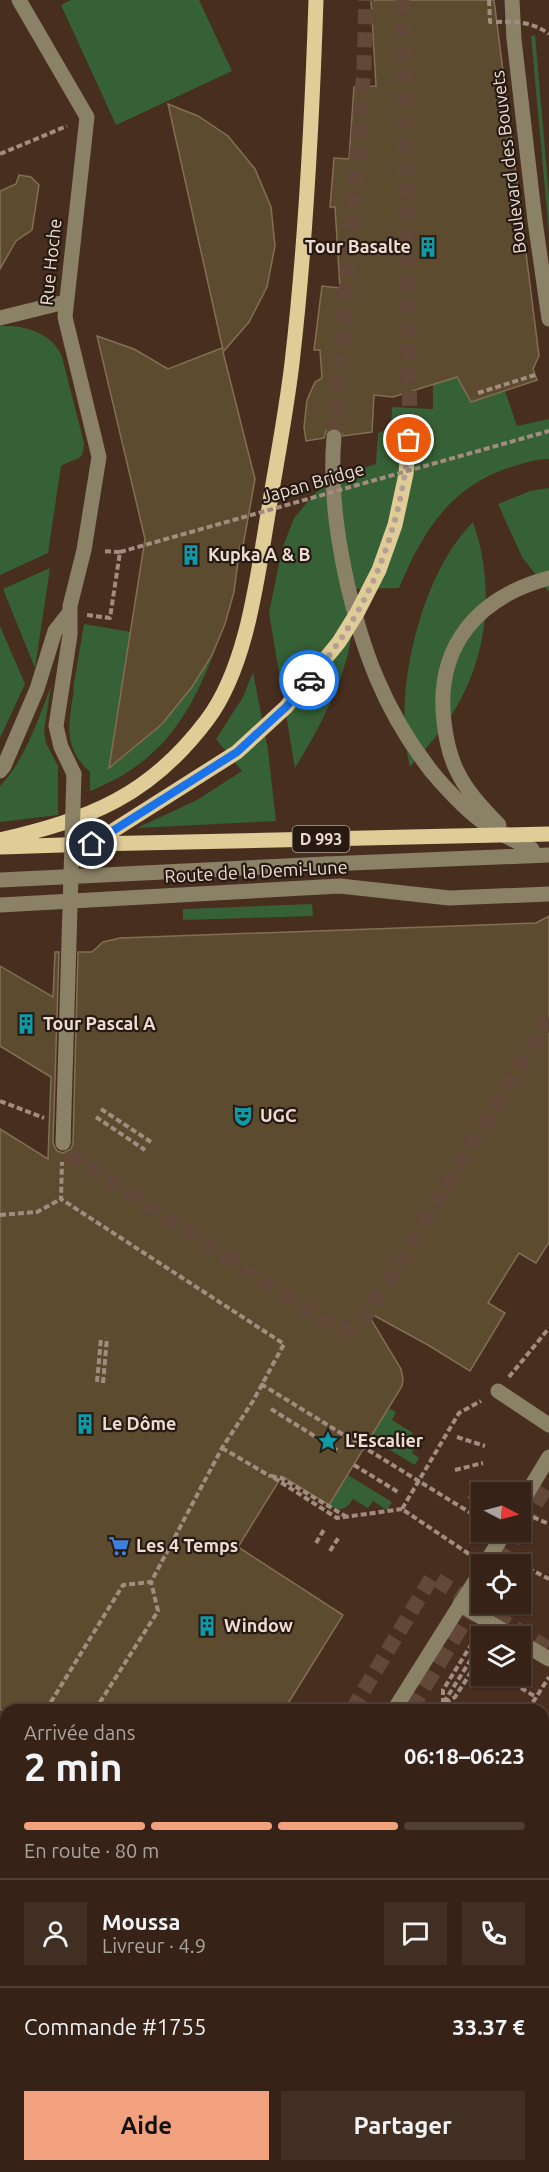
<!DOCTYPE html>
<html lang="fr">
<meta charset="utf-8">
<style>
:root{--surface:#362216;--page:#412f23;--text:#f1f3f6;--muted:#aaa4a1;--line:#503f35;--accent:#f2a17e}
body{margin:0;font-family:Ubuntu,sans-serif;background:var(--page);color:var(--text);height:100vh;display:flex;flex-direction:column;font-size:22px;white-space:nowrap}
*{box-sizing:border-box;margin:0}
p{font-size:20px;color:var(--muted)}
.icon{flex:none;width:33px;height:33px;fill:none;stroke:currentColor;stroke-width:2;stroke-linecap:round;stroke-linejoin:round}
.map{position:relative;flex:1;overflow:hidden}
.sheet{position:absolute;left:0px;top:1704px;width:549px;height:468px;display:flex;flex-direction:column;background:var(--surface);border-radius:18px 18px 0 0;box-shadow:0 2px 4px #0004,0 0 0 2px var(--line)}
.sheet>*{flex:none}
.needle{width:39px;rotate:96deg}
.controls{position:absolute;left:471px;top:1482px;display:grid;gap:12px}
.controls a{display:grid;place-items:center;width:60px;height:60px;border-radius:0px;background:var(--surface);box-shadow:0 2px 4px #0004,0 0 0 2px var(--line);font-size:30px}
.pin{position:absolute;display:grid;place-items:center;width:51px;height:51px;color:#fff;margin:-26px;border:3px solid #fff;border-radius:50%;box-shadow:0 2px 6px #0007}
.courier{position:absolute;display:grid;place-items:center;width:60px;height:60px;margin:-30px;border:4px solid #1a73e8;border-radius:50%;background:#fff;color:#222;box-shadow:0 2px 8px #0007}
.overview em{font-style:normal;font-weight:600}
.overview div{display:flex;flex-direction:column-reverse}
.overview{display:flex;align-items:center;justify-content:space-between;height:102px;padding:0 24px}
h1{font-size:39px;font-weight:600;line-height:45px}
.bar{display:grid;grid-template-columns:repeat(4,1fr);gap:9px 6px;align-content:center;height:72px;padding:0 24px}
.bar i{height:8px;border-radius:4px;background:var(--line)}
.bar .on{background:var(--accent)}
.bar p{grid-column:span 4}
.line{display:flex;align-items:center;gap:15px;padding:0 24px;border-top:2px solid var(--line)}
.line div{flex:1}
.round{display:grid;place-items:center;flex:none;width:63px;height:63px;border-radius:0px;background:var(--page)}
.button{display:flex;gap:12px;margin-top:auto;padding:12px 24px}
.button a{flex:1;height:69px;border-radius:0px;background:var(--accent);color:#111;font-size:24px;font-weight:600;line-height:69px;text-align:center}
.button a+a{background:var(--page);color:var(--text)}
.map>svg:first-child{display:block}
.green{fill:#366035}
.building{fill:#5d4b30;stroke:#826f53;stroke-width:1.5}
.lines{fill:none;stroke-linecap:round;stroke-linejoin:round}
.minor-tunnel{stroke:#614839;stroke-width:15;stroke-dasharray:15 8;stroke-linecap:butt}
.major-tunnel{stroke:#614839;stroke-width:15;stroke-dasharray:15 8;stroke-linecap:butt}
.highway-tunnel{stroke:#614839;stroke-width:18;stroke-dasharray:18 9;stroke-linecap:butt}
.path{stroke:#a18c7f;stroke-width:4;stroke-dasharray:6 3;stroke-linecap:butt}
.minor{stroke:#8a8167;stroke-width:15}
.major{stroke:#dfcc97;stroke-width:15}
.path-bridge{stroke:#a18c7f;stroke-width:4;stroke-dasharray:6 3;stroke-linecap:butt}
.minor-bridge{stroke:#8a8167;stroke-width:15}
.major-bridge{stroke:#dfcc97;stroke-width:15}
.done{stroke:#b39f93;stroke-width:6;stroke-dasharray:0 10.8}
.route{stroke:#1a73e8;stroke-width:8}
.labels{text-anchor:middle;stroke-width:4.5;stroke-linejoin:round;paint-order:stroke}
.shield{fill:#261a12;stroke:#b1a298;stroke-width:1.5}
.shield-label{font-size:16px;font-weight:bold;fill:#eddcd2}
.street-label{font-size:18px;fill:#eddcd2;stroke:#261a12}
.poi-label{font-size:18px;font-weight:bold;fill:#eddcd2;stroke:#261a12;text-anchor:start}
</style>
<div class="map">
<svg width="549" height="2172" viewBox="0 0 549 2172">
<rect width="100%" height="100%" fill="#482e1e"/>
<path class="green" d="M71,0H199L232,71L116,125L61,5Z
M535,35L549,196V233L531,36Z
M0,326C25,325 52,332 62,357L84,443C84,463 75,457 61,466L48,553L0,575Z
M457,377L471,402L505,391L517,426L549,419V459C535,459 521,464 508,468C449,488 422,533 399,588L356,589C354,610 353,633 348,654C337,695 317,732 295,768L269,613L282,549L294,518L315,493L341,475L376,464L378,433L391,428L392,407L433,409V384Z
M549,488V592L522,557L498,504L530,491Z
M473,522C495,585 489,655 453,713C442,732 424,749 410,767C392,695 420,575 473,522Z
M50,568L35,668L3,589Z
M84,624L131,632L110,766C159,732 195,691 220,637C193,710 166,761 90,791V772C62,747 69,723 74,689H73Z
M0,626L25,684L0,738Z
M253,672L268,750L276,821L137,828L197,800L242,771L216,739L243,697Z
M51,686L44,731L46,743L58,766V815L0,822V786C25,760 38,720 51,686Z
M312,904L313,916L183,920V909Z
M388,1408L396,1412L392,1420L413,1433L409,1441L416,1445L412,1453L419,1458L415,1465L370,1438Z
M348,1475L392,1502L387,1510L373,1501L368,1508L353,1499C346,1510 340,1512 329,1505Z"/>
<path class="building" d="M371,0H494L539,356L533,369L537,380L471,402L457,377L393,397L374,395L372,432L343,436L340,429L334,427L326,431L324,438L306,441L304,427L307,400L315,382L322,378L320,350H314L322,286L340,288L335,207H330L334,158L349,159L354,87L376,86Z
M168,104L198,116L228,136L255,169L271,207L275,246L267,287L249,322L223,352L255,479L243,546H240L234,592L225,624L212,655L192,687L162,724L109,768L145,539L97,336L134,349L168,369L222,348L223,350Z
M19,175L31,177L39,185L32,230L16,241L0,269V191L16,184Z
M549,916V1242L536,1263L519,1253L488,1303L505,1313L470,1371L428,1345L366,1311L401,1369L403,1379L402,1386L329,1505L282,1476L238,1547L343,1615L284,1710H0V1129L48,1159L51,1077L0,1046V966L53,997L55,952H59L53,1143L57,1151L63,1153L71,1149L73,1143L78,952H92L103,942L120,938L536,923Z"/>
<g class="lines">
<path class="minor-tunnel" d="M334,437L364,68L366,0
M64,1132L63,1141L70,1155L332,1326L350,1329L364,1319L549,1018
M352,1710L432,1577L549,1649
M543,2121L549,2111
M72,2172L76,2166
M512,2172L516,2166"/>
<path class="major-tunnel" d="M402,0L410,422"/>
<path class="highway-tunnel" d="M520,1526L549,1480
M497,1564L517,1532
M409,1710L482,1590
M543,1978L549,1968
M131,2172L135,2166
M419,2172L422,2166"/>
<path class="path" d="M489,0L490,22H494
M0,154L67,126
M478,393L535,375
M87,615L110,618L120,552L102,551
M0,1101L44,1118
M101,1109L151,1142
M96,1117L145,1150
M0,1215L37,1212L61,1199
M509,1377L549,1328
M97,1382L101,1338
M103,1383L107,1338
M261,1384L482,1520
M271,1409L340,1452
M457,1437L485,1446
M222,1448L270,1476
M354,1465L398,1492
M455,1470L483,1463
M469,1499L490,1484
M347,1517L281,1478L271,1476L337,1518L402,1509
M533,1517L549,1524
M316,1543L325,1528
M330,1551L339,1537
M469,1554L402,1509L459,1413L481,1401
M512,1560L549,1579
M521,1688L536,1697
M445,1703L455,1697L482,1655
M443,1704V1690L476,1637
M453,1707L457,1710
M46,1710L123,1585L151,1582L222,1448L253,1401L284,1344L61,1199L62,1162
M95,1710L158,1611L151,1582
M439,1710L482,1642
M528,1710L549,1677
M543,1741L549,1732
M543,1748L549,1752
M543,1776L549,1766
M0,1784L6,1775
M0,1785L6,1789
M0,1799L6,1802
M0,1806L6,1810
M0,1813L6,1816
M543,1814L549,1817
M0,1818L6,1821
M0,1831L6,1835
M0,1859L6,1850
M543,1871L549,1861
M543,2133L549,2137
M0,2147L6,2151
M543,2154L549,2157
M32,2166L43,2172
M159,2166L158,2169L164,2172
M173,2166L183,2172
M192,2166L202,2172
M222,2166L226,2168
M254,2166L261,2171L276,2166
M283,2166L293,2172
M302,2166L312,2172
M312,2166L322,2172
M236,2172L240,2166
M243,2172L247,2166
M250,2172L254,2166
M351,2172V2171
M357,2172L361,2166"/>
<path class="minor" d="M19,0L87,117L65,317L99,457L84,550L70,606V635L56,726L61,747L74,774
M512,0L514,39L535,221L549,319
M0,318L65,302
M334,437C330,482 336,530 345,573C361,648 384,711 432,772C448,791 466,811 488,826C502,835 517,842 532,849
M0,771L4,766L37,689L55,631L70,612
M499,825C483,808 467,792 457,771C449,755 446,739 444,722C435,646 478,597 549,578
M0,880L326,864
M0,905L340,886L449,898L549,894
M498,1391L549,1425
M520,1505L549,1457
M485,1564L505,1532
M460,1604L512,1636
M520,1642L549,1659
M394,1710L482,1570
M543,2080L549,2071
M104,2172L108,2166
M487,2172L490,2166"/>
<path class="major" d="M0,840C90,819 150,796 207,720C247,667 257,579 268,514C276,464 286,414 292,363C306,243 312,121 316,0
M1,847L92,844L237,752L286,707L339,642L357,613L379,570L395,525L406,474L410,422"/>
<path class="path-bridge" d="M496,22C515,21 533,22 549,34
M120,552L549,431"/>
<path class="minor-bridge" d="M326,864L549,855
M63,1143L74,774"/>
<path class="major-bridge" d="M92,844L549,834"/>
</g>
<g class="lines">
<path class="done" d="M309,680C370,611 401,530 409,440"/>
<path class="route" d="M92,844L237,752L286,707L309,680"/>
</g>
<defs>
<g id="building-bare" transform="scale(1.62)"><path d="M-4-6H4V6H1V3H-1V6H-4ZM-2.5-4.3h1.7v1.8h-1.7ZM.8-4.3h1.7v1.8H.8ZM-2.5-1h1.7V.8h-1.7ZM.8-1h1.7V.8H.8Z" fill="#0f9aa8" stroke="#261a12" stroke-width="2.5" paint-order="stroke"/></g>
<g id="theatre-bare" transform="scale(1.62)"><path d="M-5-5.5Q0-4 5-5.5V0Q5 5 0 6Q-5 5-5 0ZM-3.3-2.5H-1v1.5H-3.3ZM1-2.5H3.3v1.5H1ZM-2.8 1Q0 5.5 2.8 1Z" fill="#0f9aa8" stroke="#261a12" stroke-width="2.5" paint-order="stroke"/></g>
<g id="sight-bare" transform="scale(1.62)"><path d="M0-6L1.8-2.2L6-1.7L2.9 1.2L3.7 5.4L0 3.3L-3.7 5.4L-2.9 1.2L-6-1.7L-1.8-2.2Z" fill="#0f9aa8" stroke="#261a12" stroke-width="2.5" paint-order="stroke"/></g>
<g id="supermarket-bare" transform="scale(1.62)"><path d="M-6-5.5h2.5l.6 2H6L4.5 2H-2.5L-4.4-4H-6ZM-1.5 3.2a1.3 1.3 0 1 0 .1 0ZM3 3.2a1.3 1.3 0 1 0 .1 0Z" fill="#3f7fe0" stroke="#261a12" stroke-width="2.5" paint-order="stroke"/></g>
</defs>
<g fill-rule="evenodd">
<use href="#building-bare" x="428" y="247"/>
<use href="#building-bare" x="191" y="555"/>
<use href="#building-bare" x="26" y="1024"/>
<use href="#theatre-bare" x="243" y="1116"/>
<use href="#building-bare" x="85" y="1424"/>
<use href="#sight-bare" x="328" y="1441"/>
<use href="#supermarket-bare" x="119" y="1546"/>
<use href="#building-bare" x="207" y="1626"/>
</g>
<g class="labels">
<rect class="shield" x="292.5" y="826" width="57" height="26" rx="4.5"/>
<g class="shield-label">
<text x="321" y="845">D 993</text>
</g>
<g class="street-label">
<text transform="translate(509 162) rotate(-97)" y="6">Boulevard des Bouvets</text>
<text transform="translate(51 262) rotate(-84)" y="6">Rue Hoche</text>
<text transform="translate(313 483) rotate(-16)" y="6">Japan Bridge</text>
<text transform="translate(256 872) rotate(-3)" y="6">Route de la Demi-Lune</text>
</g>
<g class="poi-label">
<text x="411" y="253" text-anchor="end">Tour Basalte</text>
<text x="208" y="561">Kupka A &amp; B</text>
<text x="43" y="1030">Tour Pascal A</text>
<text x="260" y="1122">UGC</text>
<text x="102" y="1430">Le Dôme</text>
<text x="345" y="1447">L'Escalier</text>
<text x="136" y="1552">Les 4 Temps</text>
<text x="224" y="1632">Window</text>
</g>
</g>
</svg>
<div class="controls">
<a><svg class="needle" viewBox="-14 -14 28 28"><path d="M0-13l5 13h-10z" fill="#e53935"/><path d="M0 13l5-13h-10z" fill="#aaa4a1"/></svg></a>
<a><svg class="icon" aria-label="locate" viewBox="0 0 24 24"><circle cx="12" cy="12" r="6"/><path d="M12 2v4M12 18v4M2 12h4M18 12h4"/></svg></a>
<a><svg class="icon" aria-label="layers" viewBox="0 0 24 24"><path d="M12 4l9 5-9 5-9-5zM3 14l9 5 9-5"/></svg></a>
</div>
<div class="pin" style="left:409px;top:440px;background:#ea580c"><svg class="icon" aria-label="bag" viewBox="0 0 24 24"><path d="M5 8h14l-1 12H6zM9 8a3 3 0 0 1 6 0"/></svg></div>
<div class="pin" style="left:92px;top:844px;background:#1f2937"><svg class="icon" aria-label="home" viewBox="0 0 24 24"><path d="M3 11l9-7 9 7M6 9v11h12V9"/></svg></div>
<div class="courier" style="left:309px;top:680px"><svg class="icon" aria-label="car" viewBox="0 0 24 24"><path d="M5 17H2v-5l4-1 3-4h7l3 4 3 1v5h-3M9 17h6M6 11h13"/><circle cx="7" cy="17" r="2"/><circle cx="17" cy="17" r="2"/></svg></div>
<section class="sheet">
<div class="overview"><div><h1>2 min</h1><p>Arrivée dans</p></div><em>06:18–06:23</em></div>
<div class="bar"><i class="on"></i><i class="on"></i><i class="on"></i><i></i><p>En route · 80 m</p></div>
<div class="line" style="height:108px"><a class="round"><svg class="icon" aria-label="person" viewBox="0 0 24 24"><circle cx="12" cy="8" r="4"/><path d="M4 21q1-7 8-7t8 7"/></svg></a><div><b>Moussa</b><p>Livreur · 4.9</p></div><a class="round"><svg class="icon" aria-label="chat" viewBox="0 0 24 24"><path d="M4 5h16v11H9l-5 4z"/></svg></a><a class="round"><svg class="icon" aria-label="phone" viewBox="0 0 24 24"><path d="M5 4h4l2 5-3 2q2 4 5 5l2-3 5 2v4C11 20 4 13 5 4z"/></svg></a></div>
<div class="line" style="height:78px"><div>Commande #1755</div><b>33.37 €</b></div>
<div class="button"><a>Aide</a><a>Partager</a></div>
</section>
</div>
